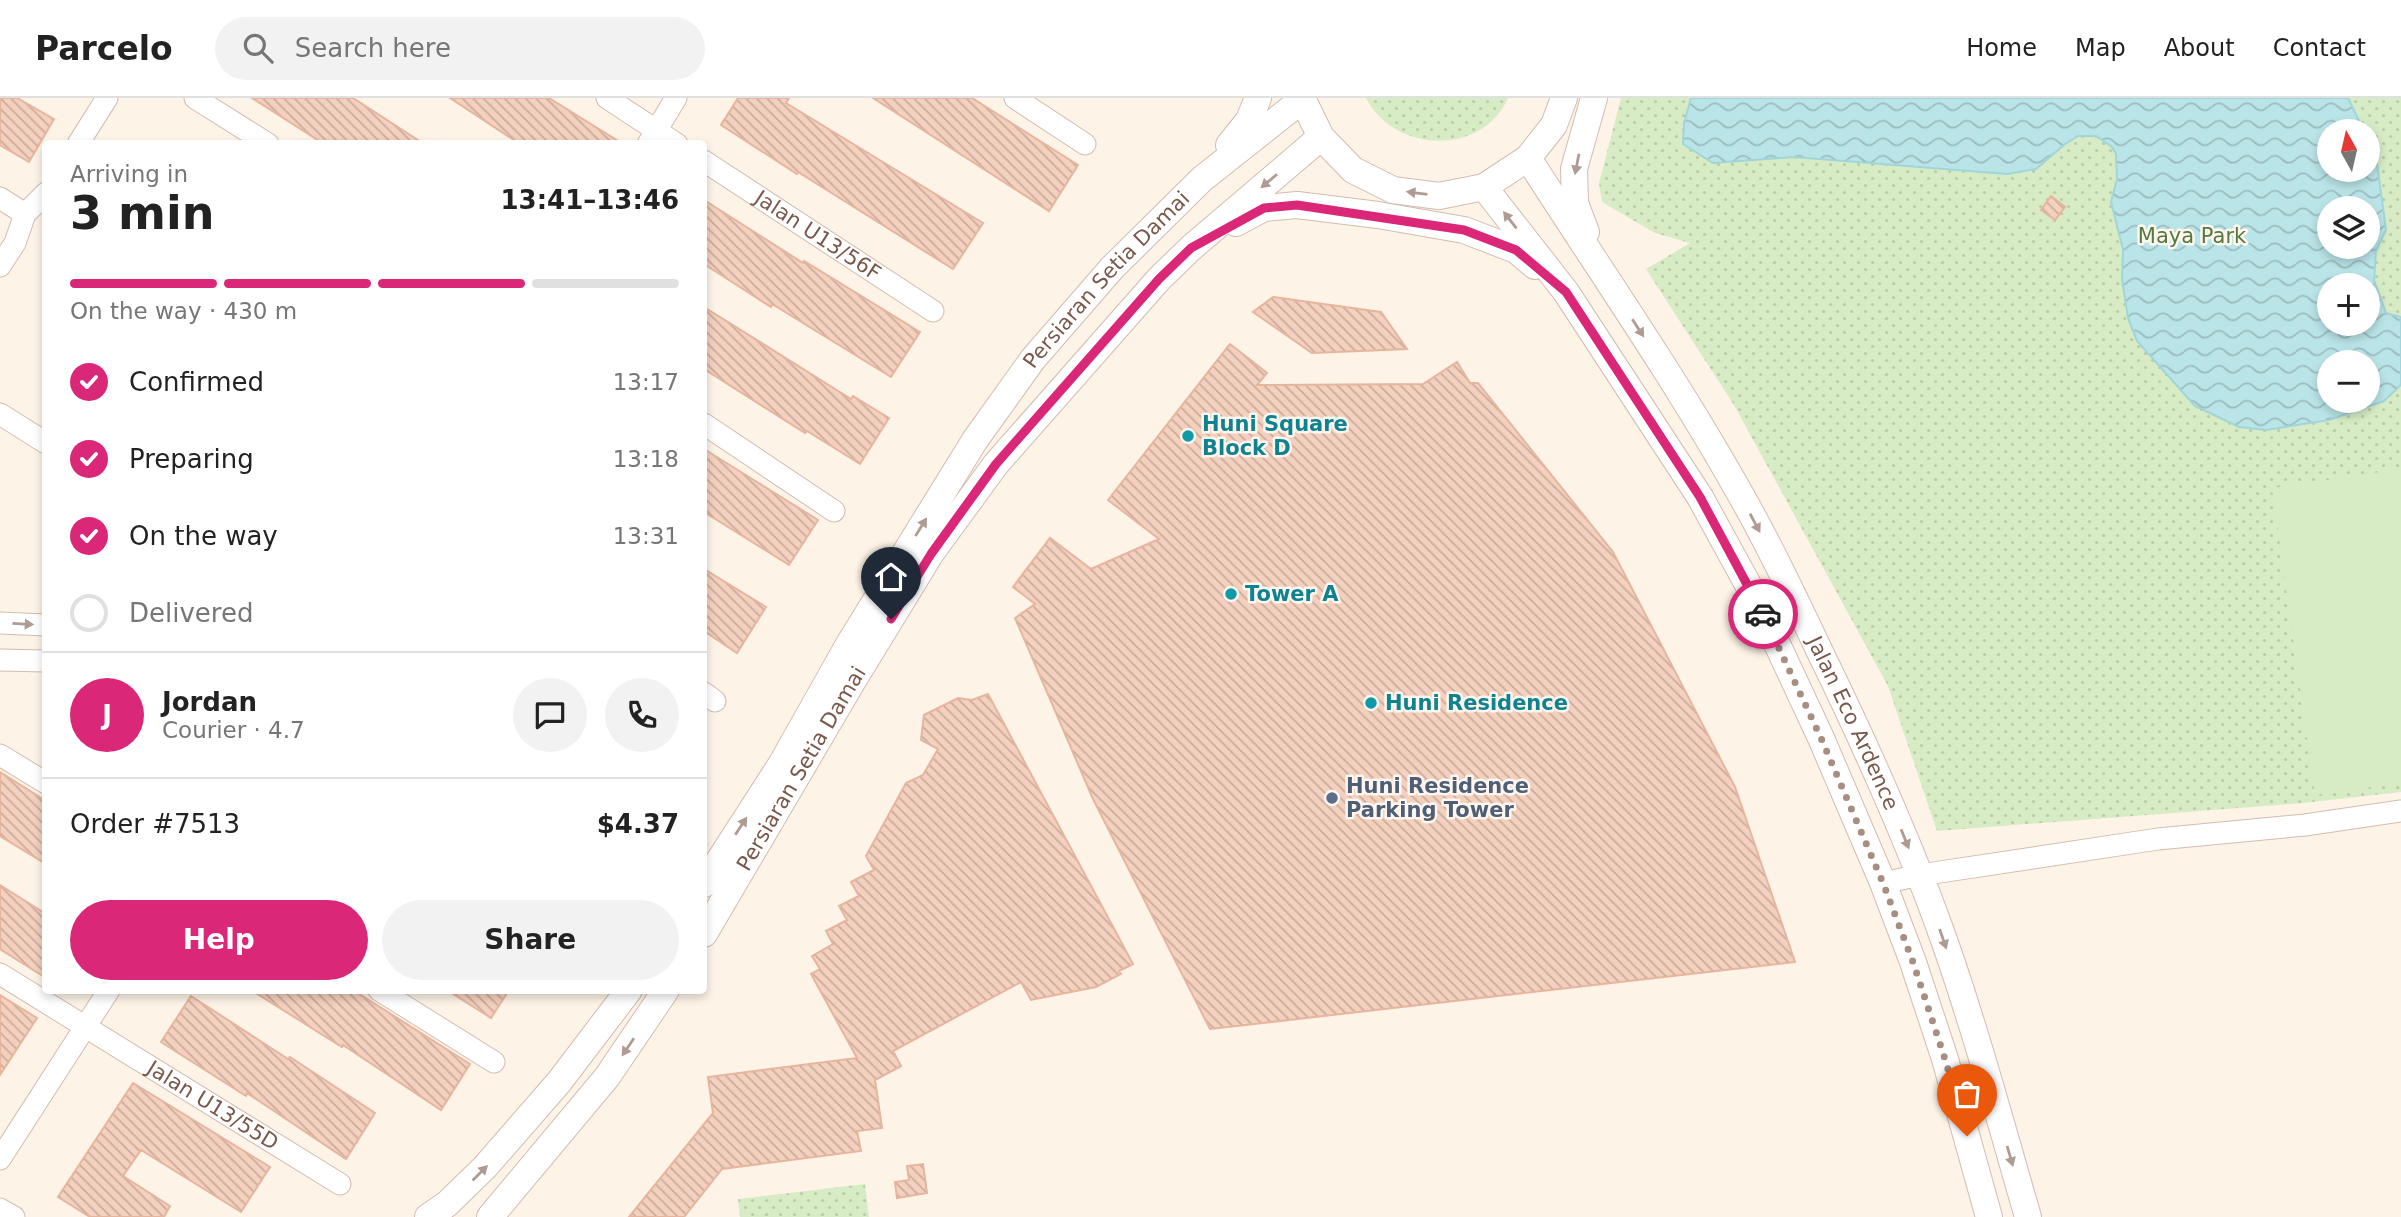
<!DOCTYPE html>
<meta charset="utf-8">
<style>
:root{--surface:#fff;--page:#f2f2f2;--text:#222;--muted:#767676;--line:#e0e0e0;--accent:#db2777}
body{margin:0;font-family:"DejaVu Sans",sans-serif;background:var(--page);color:var(--text);height:100vh;display:flex;flex-direction:column;font-size:26px;white-space:nowrap}
*{box-sizing:border-box;margin:0}
p{font-size:23px;color:var(--muted)}
.icon{flex:none;width:38px;height:38px;fill:none;stroke:currentColor;stroke-width:2;stroke-linecap:round;stroke-linejoin:round}
.map{position:relative;flex:1;overflow:hidden}
.details{position:absolute;left:42px;top:42px;width:665px;height:854px;display:flex;flex-direction:column;background:var(--surface);border-radius:7px;box-shadow:0 4px 10px #0003}
.details>*{flex:none}
.needle{width:46px;rotate:352deg}
.controls{position:absolute;left:2317px;top:21px;display:grid;gap:14px}
.controls a{display:grid;place-items:center;width:63px;height:63px;border-radius:50%;background:var(--surface);box-shadow:0 4px 10px #0003;font-size:35px}
.pin{position:absolute;display:grid;place-items:center;width:60px;height:60px;color:#fff;margin:-72px -30px;border-radius:50% 50% 50% 0;rotate:-45deg;box-shadow:0 0 7px #0007}
.pin .icon{rotate:45deg}
.courier{position:absolute;display:grid;place-items:center;width:70px;height:70px;margin:-35px;border:5px solid #db2777;border-radius:50%;background:#fff;color:#222;box-shadow:0 2px 9px #0007}
.headline em{font-style:normal;font-weight:700}
.headline div{display:flex;flex-direction:column-reverse}
.headline{display:flex;align-items:center;justify-content:space-between;height:119px;padding:0 28px}
h1{font-size:46px;font-weight:700;line-height:52px}
.bar{display:grid;grid-template-columns:repeat(4,1fr);gap:10px 7px;align-content:center;height:84px;padding:0 28px}
.bar i{height:9px;border-radius:5px;background:var(--line)}
.bar .current{background:var(--accent)}
.bar p{grid-column:span 4}
.line{display:flex;align-items:center;gap:18px;padding:0 28px;border-top:2px solid var(--line)}
.line div{flex:1}
.round{display:grid;place-items:center;flex:none;width:74px;height:74px;border-radius:37px;background:var(--page)}
ol{padding:0 28px;list-style:none}
li{display:flex;align-items:center;gap:21px;height:77px}
li p{margin-inline-start:auto}
li .icon{padding:7px;border-radius:50%;background:var(--accent);color:#fff;stroke-width:4}
li:last-child{color:var(--muted)}
li i{width:38px;height:38px;border:4px solid var(--line);border-radius:50%}
.button{display:flex;gap:14px;margin-top:auto;padding:14px 28px}
.button a{flex:1;height:80px;border-radius:42px;background:var(--accent);color:#fff;font-size:28px;font-weight:700;line-height:80px;text-align:center}
.button a+a{background:var(--page);color:var(--text)}
header{display:flex;align-items:center;gap:42px;box-sizing:border-box;height:98px;padding:0 35px;background:var(--surface);border-bottom:2px solid var(--line)}
header strong{font-size:33px}
nav{display:flex;gap:38px;margin-inline-start:auto;font-size:24px}
.search{width:490px;height:63px;background:var(--page);display:flex;align-items:center;gap:18px;box-sizing:border-box;padding:0 24px;border-radius:38px;color:var(--muted);font-size:26px}
.map>svg:first-child{display:block}
.grass{fill:url(#grass-dots);fill-rule:evenodd}
.garden{fill:#d7ecc5}
.water{fill:url(#water-waves);stroke:#a0d5da;stroke-width:2;fill-rule:evenodd}
.building{fill:url(#building-back-hatch);stroke:#e7b59d;stroke-width:2}
.lines{fill:none;stroke-linecap:round;stroke-linejoin:round}
.minor-casing{stroke:#d3bcaf;stroke-width:23}
.tertiary-casing{stroke:#d3bcaf;stroke-width:28}
.minor{stroke:#fff;stroke-width:21}
.tertiary{stroke:#fff;stroke-width:26}
.oneway{fill:#af9b92}
.done{stroke:#a78e81;stroke-width:7;stroke-dasharray:0 12.6}
.route{stroke:#db2777;stroke-width:9}
.culture-dot{fill:#0f9aa8;stroke:#fff7ef;stroke-width:2.5}
.service-dot{fill:#5c6f8a;stroke:#fff7ef;stroke-width:2.5}
.labels{text-anchor:middle;stroke-width:5;stroke-linejoin:round;paint-order:stroke}
.street-label{font-size:21px;fill:#79584a;stroke:#fff7ef}
.park-label{font-size:21px;fill:#53793e;stroke:#fff7ef}
.culture-label{font-size:21px;font-weight:bold;fill:#0d838f;stroke:#fff7ef;text-anchor:start}
.service-label{font-size:21px;font-weight:bold;fill:#4e5e75;stroke:#fff7ef;text-anchor:start}
</style>
<header>
<strong>Parcelo</strong>
<div class="search"><svg class="icon" aria-label="search" viewBox="0 0 24 24"><circle cx="10" cy="10" r="6"/><path d="M15 15l6 6"/></svg>Search here</div>
<nav><a>Home</a><a>Map</a><a>About</a><a>Contact</a></nav>
</header>
<div class="map">
<svg width="2401" height="1119" viewBox="0 0 2401 1119">
<defs>
<pattern id="grass-dots" width="8" height="8" patternUnits="userSpaceOnUse" patternTransform="scale(1.75)"><rect width="8" height="8" fill="#d7ecc5"/><path d="M2 2h.1M6 6h.1" fill="none" stroke="#bcccab" stroke-width="1.8" stroke-linecap="round"/></pattern>
<pattern id="water-waves" width="16" height="10" patternUnits="userSpaceOnUse" patternTransform="scale(1.75)"><rect width="16" height="10" fill="#bae5e8"/><path d="M0 5q4-4 8 0t8 0" fill="none" stroke="#9cbcbe"/></pattern>
<pattern id="building-back-hatch" width="6" height="6" patternUnits="userSpaceOnUse" patternTransform="scale(1.75)"><rect width="6" height="6" fill="#f4d0be"/><path d="M-1 5l2 2M0 0l6 6M5-1l2 2" fill="none" stroke="#caac9c"/></pattern>
</defs>
<rect width="100%" height="100%" fill="#fdf3e7"/>
<path class="grass" d="M1366,0H1508C1482,59 1394,55 1366,0Z
M1621,0H2401V694L2303,705L1937,733L1888,588L1734,307L1646,171L1690,145L1655,135L1602,104L1599,85ZM2329,33H2368V72H2329ZM2329,110H2368V149H2329ZM2329,187H2368V226H2329ZM2329,264H2368V303H2329Z
M865,1086L869,1119H740L738,1101Z"/>
<path class="garden" d="M2401,371V685L2315,697L2272,390Z"/>
<path class="water" d="M1691,0H2348L2364,33H2329V72H2368V41L2376,58L2386,132L2376,153L2374,182L2386,215L2401,219V287L2384,303L2329,322L2266,332L2239,329L2195,308L2137,243L2128,220L2122,181L2123,151L2111,104L2117,81L2116,56L2112,49L2096,38H2078L2065,46L2036,71L2007,76L1794,59L1713,65L1683,46L1684,25ZM2329,110H2368V149H2329ZM2329,187H2368V226H2329ZM2329,264H2368V303H2329Z"/>
<path class="building" d="M0,0H17L54,21L29,64L0,47Z
M252,0H353L424,46H324Z
M450,0H549L623,46H520Z
M738,0H789L786,5L983,125L953,171L798,74L797,76L721,27Z
M873,0H972L1078,67L1049,113Z
M2051,98L2065,109L2055,122L2041,112Z
M704,102L803,165L804,163L920,234L891,279L772,206L771,209L704,166Z
M1273,199L1381,214L1407,251L1312,255L1253,214Z
M704,209L851,301L853,298L889,320L860,366L807,333L805,335L704,271Z
M1230,246L1267,275L1257,287L1423,286L1457,264L1470,285H1478L1613,454L1735,689L1795,864L1210,931L1093,701L1015,520L1035,506L1013,489L1050,440L1091,471L1159,441L1108,402Z
M704,351L818,422L789,467L704,414Z
M704,471L766,509L737,555L704,533Z
M988,596L1133,866L1119,873L1121,876L1096,889L1031,902L1021,884L893,953L901,968L875,982L882,1030L857,1033L861,1053L722,1071L684,1119H629L713,1015L708,979L857,960L811,876L820,871L812,858L833,846L826,833L847,822L839,808L859,798L851,784L874,772L866,758L906,685L923,677L938,651L921,642L924,617L958,600L972,602Z
M0,674L46,703V766L0,738Z
M0,787L46,816V880L0,851Z
M251,892H353L470,966L441,1012L343,947L342,949Z
M447,892H509L491,920Z
M0,897L37,920L0,977Z
M191,898L288,961L290,959L375,1015L346,1061L247,995L246,998L161,944Z
M133,985L270,1069L241,1114L141,1052L123,1078L170,1108L164,1119H90L58,1099Z
M923,1066L927,1095L897,1100L895,1084L909,1082L907,1068Z"/>
<g class="lines">
<g class="minor-casing">
<g id="minor">
<path d="M195,0L268,46"/>
<path d="M607,0L677,46"/>
<path d="M1015,0L1085,46"/>
<path d="M78,46L107,0"/>
<path d="M648,46L676,0"/>
<path id="s1" d="M704,63L933,213"/>
<path d="M0,100L25,116"/>
<path d="M0,168L15,145L25,116L46,95"/>
<path d="M0,316L46,345"/>
<path d="M704,326L834,413"/>
<path d="M0,525L46,527"/>
<path d="M0,562L46,563"/>
<path d="M704,595L715,603"/>
<path d="M0,657L46,685"/>
<path d="M1883,785L1920,777L2158,741L2305,727L2401,713"/>
<path id="s2" d="M0,876L340,1086"/>
<path d="M379,892L494,964"/>
<path d="M0,1061L109,892"/>
<path d="M0,1111L14,1119"/>
</g>
</g>
<g class="tertiary-casing">
<g id="tertiary">
<path d="M1302,0L1321,39L1353,72L1393,92L1439,98L1484,89L1528,60L1554,27L1564,0"/>
<path d="M1229,47L1249,22L1258,0"/>
<path id="s3" d="M1528,60C1597,168 1671,274 1734,385C1766,440 1793,497 1820,554C1866,648 1909,743 1944,842C1976,933 2001,1026 2028,1119"/>
<path d="M1484,89L1566,194L1700,399L1757,503L1821,640L1883,785L1913,864L1945,961L1989,1119"/>
<path d="M1236,125L1264,110L1297,107L1378,117L1464,132L1516,152L1535,168"/>
<path d="M1586,134L1575,105L1574,71L1594,0"/>
<path id="s4" d="M704,786L782,665L849,546L975,342L1033,261L1112,170L1202,81L1303,1"/>
<path id="s5" d="M704,836L851,586L931,455L996,366L1159,181L1191,150L1321,39"/>
<path d="M428,1119L447,1106L485,1069L559,984L629,892"/>
<path d="M490,1119L607,979L666,892"/>
</g>
</g>
<use href="#minor" class="minor"/>
<use href="#tertiary" class="tertiary"/>
</g>
<defs><path id="oneway-solid" d="M-6-.8H1V-3.2L6.5 0L1 3.2V.8H-6Z" transform="scale(1.75)"/></defs>
<g class="oneway">
<use href="#oneway-solid" transform="translate(1577 66) rotate(101)"/>
<use href="#oneway-solid" transform="translate(1269 83) rotate(140)"/>
<use href="#oneway-solid" transform="translate(1417 95) rotate(-173)"/>
<use href="#oneway-solid" transform="translate(1510 122) rotate(-128)"/>
<use href="#oneway-solid" transform="translate(1638 230) rotate(57)"/>
<use href="#oneway-solid" transform="translate(1755 425) rotate(62)"/>
<use href="#oneway-solid" transform="translate(921 429) rotate(-58)"/>
<use href="#oneway-solid" transform="translate(23 526) rotate(3)"/>
<use href="#oneway-solid" transform="translate(741 728) rotate(-57)"/>
<use href="#oneway-solid" transform="translate(1905 741) rotate(68)"/>
<use href="#oneway-solid" transform="translate(1943 841) rotate(71)"/>
<use href="#oneway-solid" transform="translate(628 949) rotate(124)"/>
<use href="#oneway-solid" transform="translate(2010 1058) rotate(74)"/>
<use href="#oneway-solid" transform="translate(480 1075) rotate(-45)"/>
</g>
<g class="lines">
<path class="done" d="M1763,516L1821,640L1883,785L1913,864L1945,961L1967,1038"/>
<path class="route" d="M891,521L931,456L996,366L1159,181L1191,150L1264,110L1297,107L1464,132L1516,152L1566,194L1700,399L1763,516"/>
</g>
<g class="culture-dot">
<circle cx="1188" cy="338" r="7"/>
<circle cx="1231" cy="496" r="7"/>
<circle cx="1371" cy="605" r="7"/>
</g>
<circle class="service-dot" cx="1332" cy="700" r="7"/>
<g class="labels">
<g class="street-label">
<text dy="7" stroke="none"><textPath href="#s1" startOffset="136">Jalan U13/56F</textPath></text>
<text dy="7" stroke="none"><textPath href="#s4" startOffset="728">Persiaran Setia Damai</textPath></text>
<text dy="7" stroke="none"><textPath href="#s3" startOffset="653">Jalan Eco Ardence</textPath></text>
<text dy="7" stroke="none"><textPath href="#s5" startOffset="192">Persiaran Setia Damai</textPath></text>
<text dy="7" stroke="none"><textPath href="#s2" startOffset="250">Jalan U13/55D</textPath></text>
</g>
<g class="park-label">
<text x="2192" y="145">Maya Park</text>
</g>
<g class="culture-label">
<text x="1202" y="333">Huni Square<tspan x="1202" dy="24">Block D</tspan></text>
<text x="1245" y="503">Tower A</text>
<text x="1385" y="612">Huni Residence</text>
</g>
<g class="service-label">
<text x="1346" y="695">Huni Residence<tspan x="1346" dy="24">Parking Tower</tspan></text>
</g>
</g>
</svg>
<div class="controls">
<a><svg class="needle" viewBox="-14 -14 28 28"><path d="M0-13l5 13h-10z" fill="#e53935"/><path d="M0 13l5-13h-10z" fill="#767676"/></svg></a>
<a><svg class="icon" aria-label="layers" viewBox="0 0 24 24"><path d="M12 4l9 5-9 5-9-5zM3 14l9 5 9-5"/></svg></a>
<a>+</a>
<a>−</a>
</div>
<div class="pin" style="left:1967px;top:1038px;background:#ea580c"><svg class="icon" aria-label="bag" viewBox="0 0 24 24"><path d="M5 8h14l-1 12H6zM9 8a3 3 0 0 1 6 0"/></svg></div>
<div class="pin" style="left:891px;top:521px;background:#1f2937"><svg class="icon" aria-label="home" viewBox="0 0 24 24"><path d="M3 11l9-7 9 7M6 9v11h12V9"/></svg></div>
<div class="courier" style="left:1763px;top:516px"><svg class="icon" aria-label="car" viewBox="0 0 24 24"><path d="M5 17H2v-5l4-1 3-4h7l3 4 3 1v5h-3M9 17h6M6 11h13"/><circle cx="7" cy="17" r="2"/><circle cx="17" cy="17" r="2"/></svg></div>
<section class="details">
<div class="headline"><div><h1>3 min</h1><p>Arriving in</p></div><em>13:41–13:46</em></div>
<div class="bar"><i class="current"></i><i class="current"></i><i class="current"></i><i></i><p>On the way · 430 m</p></div>
<ol>
<li><svg class="icon" aria-label="check" viewBox="0 0 24 24"><path d="M5 12l5 5 9-10"/></svg>Confirmed<p>13:17</p></li>
<li><svg class="icon" aria-label="check" viewBox="0 0 24 24"><path d="M5 12l5 5 9-10"/></svg>Preparing<p>13:18</p></li>
<li><svg class="icon" aria-label="check" viewBox="0 0 24 24"><path d="M5 12l5 5 9-10"/></svg>On the way<p>13:31</p></li>
<li><i></i>Delivered</li>
</ol>
<div class="line" style="height:126px"><b class="round" style="background:var(--accent);color:#fff">J</b><div><b>Jordan</b><p>Courier · 4.7</p></div><a class="round"><svg class="icon" aria-label="chat" viewBox="0 0 24 24"><path d="M4 5h16v11H9l-5 4z"/></svg></a><a class="round"><svg class="icon" aria-label="phone" viewBox="0 0 24 24"><path d="M5 4h4l2 5-3 2q2 4 5 5l2-3 5 2v4C11 20 4 13 5 4z"/></svg></a></div>
<div class="line" style="height:91px"><div>Order #7513</div><b>$4.37</b></div>
<div class="button"><a>Help</a><a>Share</a></div>
</section>
</div>
